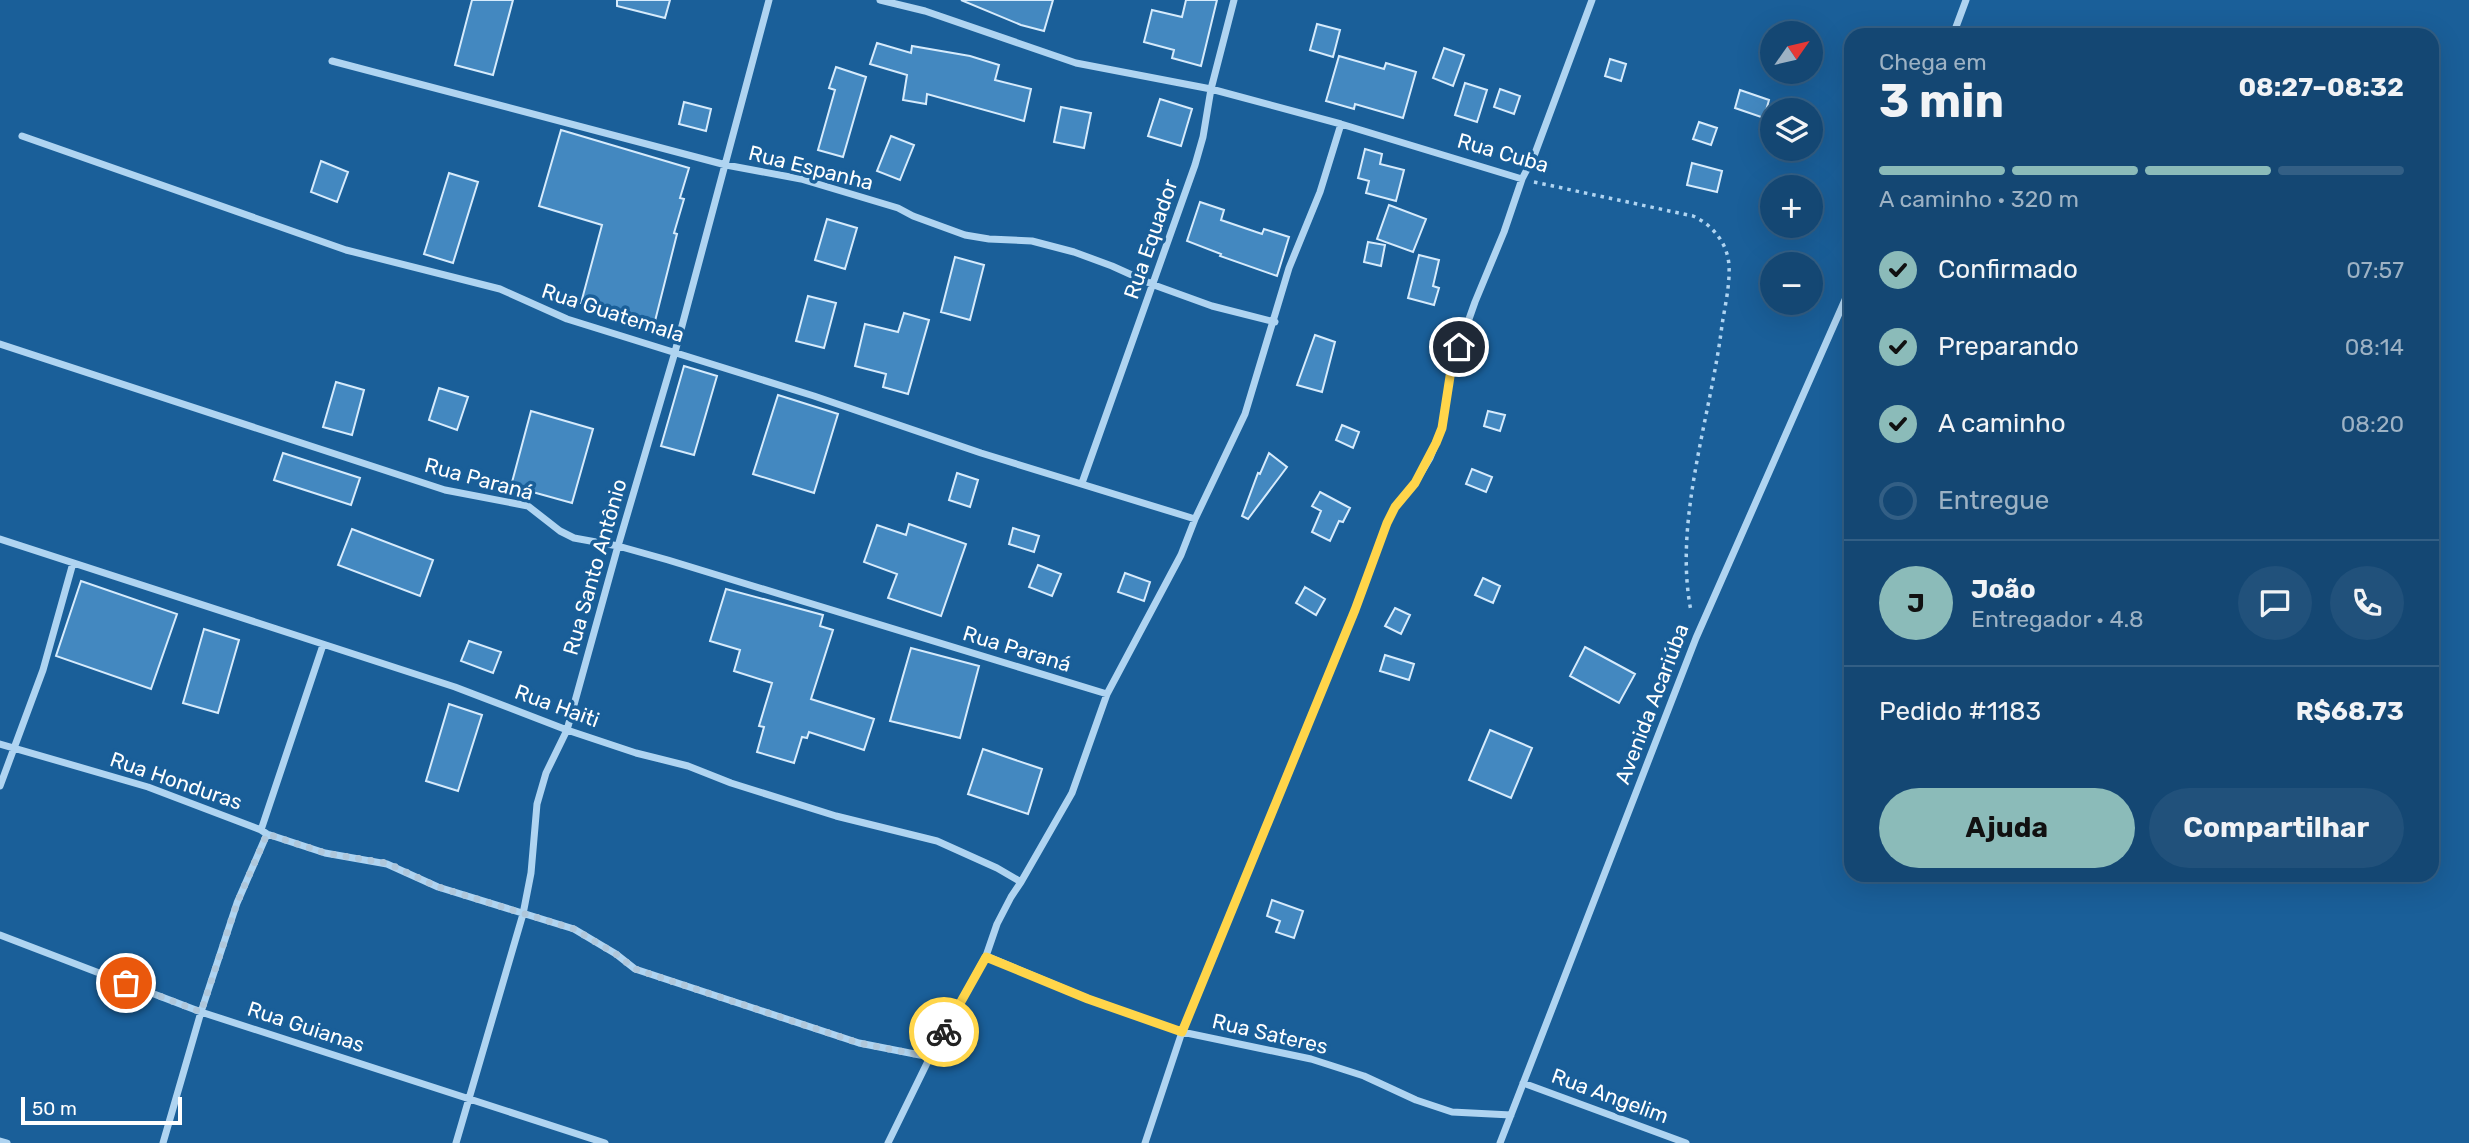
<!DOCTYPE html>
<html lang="pt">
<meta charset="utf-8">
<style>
:root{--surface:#144773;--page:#21517b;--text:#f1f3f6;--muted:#9db2c4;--line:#335f85;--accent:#8bbbb9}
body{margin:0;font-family:Rubik,sans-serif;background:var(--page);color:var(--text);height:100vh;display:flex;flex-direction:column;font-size:26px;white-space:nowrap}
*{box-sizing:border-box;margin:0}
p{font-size:23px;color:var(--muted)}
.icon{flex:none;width:38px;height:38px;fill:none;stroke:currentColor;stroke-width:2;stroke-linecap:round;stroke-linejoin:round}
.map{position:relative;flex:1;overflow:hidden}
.sheet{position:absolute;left:1844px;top:28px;width:595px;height:854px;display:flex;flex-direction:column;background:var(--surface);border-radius:21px;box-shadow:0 7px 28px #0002,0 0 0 2px var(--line)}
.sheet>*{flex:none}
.needle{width:46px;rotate:56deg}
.controls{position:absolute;left:1760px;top:21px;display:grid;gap:14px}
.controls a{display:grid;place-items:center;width:63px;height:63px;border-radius:50%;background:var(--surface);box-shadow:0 7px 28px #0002,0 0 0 2px var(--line);font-size:35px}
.scale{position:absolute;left:21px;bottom:18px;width:161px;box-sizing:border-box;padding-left:7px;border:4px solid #fff;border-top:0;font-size:19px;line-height:24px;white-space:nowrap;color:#fff;-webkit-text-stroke:5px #1a5f99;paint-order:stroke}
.pin{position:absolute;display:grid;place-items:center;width:60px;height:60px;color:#fff;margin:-30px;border:4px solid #fff;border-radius:50%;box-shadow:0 2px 7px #0007}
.courier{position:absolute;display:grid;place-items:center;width:70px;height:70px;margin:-35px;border:5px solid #ffd54a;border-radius:50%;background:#fff;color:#222;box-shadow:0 2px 9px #0007}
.headline em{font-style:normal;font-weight:700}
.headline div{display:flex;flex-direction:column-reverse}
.headline{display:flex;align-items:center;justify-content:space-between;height:119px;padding:0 35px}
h1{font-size:46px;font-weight:700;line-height:52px}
.bar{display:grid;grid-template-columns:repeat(4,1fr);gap:10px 7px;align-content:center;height:84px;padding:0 35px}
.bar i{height:9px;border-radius:5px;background:var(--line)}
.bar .current{background:var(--accent)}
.bar p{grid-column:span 4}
.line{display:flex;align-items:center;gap:18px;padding:0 35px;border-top:2px solid var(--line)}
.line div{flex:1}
.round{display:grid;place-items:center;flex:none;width:74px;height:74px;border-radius:37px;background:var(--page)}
ol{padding:0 35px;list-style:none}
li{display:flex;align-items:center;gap:21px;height:77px}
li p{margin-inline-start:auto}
li .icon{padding:7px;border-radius:50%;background:var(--accent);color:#111;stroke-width:4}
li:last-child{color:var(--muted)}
li i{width:38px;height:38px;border:4px solid var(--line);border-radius:50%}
.button{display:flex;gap:14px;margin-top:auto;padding:14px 35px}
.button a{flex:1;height:80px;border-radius:42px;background:var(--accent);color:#111;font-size:28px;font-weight:700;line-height:80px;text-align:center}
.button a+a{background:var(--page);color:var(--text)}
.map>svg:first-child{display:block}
.building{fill:#4388c0;stroke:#d6ebfc;stroke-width:2}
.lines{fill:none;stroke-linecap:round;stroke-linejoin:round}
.path{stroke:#afd4f1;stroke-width:3.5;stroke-dasharray:3.5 5;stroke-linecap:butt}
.minor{stroke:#afd4f1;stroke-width:7}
.done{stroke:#afc7db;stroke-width:7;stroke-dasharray:0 12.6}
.route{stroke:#ffd54a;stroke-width:9}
.labels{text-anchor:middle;stroke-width:7;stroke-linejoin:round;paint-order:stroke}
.street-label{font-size:21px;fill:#fff;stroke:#1a5f99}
</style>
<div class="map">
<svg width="2469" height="1143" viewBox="0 0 2469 1143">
<rect width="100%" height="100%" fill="#1a5f99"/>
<path class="building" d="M472,0H513L493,75L455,65Z
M617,0H670L665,18L617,6Z
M961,0H1053L1044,31L1021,25Z
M1186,0H1217L1201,66L1172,58L1174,50L1144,42L1152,10L1182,17Z
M1317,24L1340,30L1333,57L1310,50Z
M877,43L911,53L912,46L970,56L999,65L995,80L1031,89L1024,121L927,94L926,104L903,100L907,75L870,64Z
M1444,48L1464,55L1453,86L1433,78Z
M1339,56L1384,69L1386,63L1416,72L1403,118L1355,104L1354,109L1326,101Z
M1610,59L1626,64L1621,81L1605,76Z
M836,67L866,77L843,157L818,150L835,90L829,88Z
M1465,83L1487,90L1477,122L1455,115Z
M1500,89L1520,96L1514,114L1494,107Z
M1740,90L1769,100L1764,118L1735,108Z
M1160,99L1192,109L1181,146L1148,136Z
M684,102L711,109L706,131L679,124Z
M1061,107L1091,113L1084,148L1054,142Z
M1699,122L1717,128L1711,145L1693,139Z
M561,130L689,168L680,198L684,199L674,233L677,234L654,325L581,303L602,225L539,206Z
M891,136L914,145L900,180L877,171Z
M1365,149L1382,154L1380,164L1404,170L1396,201L1366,193L1369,181L1358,178Z
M321,161L348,172L337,202L311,192Z
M1692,163L1722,171L1717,192L1687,185Z
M449,173L478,182L453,263L424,254Z
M1200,202L1224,210L1221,220L1262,234L1264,229L1289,237L1277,276L1220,256L1221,254L1187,241Z
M1389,205L1426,219L1413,252L1377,239Z
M827,219L857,228L845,269L815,260Z
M1368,242L1385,245L1381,266L1364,262Z
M1419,255L1439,260L1433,286L1439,288L1434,305L1408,298Z
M955,257L984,265L970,320L941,312Z
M808,296L836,303L824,348L796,341Z
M904,313L929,320L908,394L883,387L886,374L855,366L865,324L898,332Z
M1315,335L1335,342L1322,392L1297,385Z
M684,366L717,376L694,455L661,446Z
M336,382L364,390L352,435L323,427Z
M439,388L468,397L457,430L429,420Z
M778,395L838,414L814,493L753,474Z
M531,411L593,429L572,503L511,486Z
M1488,411L1505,415L1500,431L1484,426Z
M1342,425L1359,432L1353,448L1336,440Z
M283,453L360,478L351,505L274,480Z
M1269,453L1287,467L1248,519L1242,516L1258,473L1260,474Z
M1472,469L1492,477L1486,492L1466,484Z
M957,473L978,480L970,507L949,500Z
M1320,492L1350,508L1343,522L1339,521L1330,541L1312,532L1321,511L1312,506Z
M909,524L966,544L941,616L888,598L897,574L864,562L877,525L906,535Z
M1013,528L1039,536L1034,552L1009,544Z
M352,529L433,560L420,596L338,565Z
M1038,565L1061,574L1052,596L1029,587Z
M1125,573L1150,582L1144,601L1118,592Z
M1483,578L1500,586L1493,603L1475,595Z
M81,581L177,614L151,689L56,656Z
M1305,587L1325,599L1316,615L1296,603Z
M726,589L823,615L820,626L833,630L811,699L874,719L864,750L809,732L807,738L802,737L794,763L757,752L764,727L759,726L772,683L734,671L740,650L710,641Z
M1395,608L1410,615L1401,634L1385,626Z
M204,629L239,640L218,713L183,703Z
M469,641L501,652L493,673L461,661Z
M1585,647L1635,674L1619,703L1570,676Z
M911,648L979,666L960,738L890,721Z
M1385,655L1414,664L1409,680L1380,671Z
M449,704L482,715L458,791L426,781Z
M1490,730L1532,748L1511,798L1469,780Z
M983,749L1042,769L1028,814L968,794Z
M1272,900L1303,911L1294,938L1276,932L1280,921L1267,916Z"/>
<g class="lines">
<path class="path" d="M1534,182L1693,216C1713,225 1728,244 1729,266C1730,285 1725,306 1722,325C1711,416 1673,521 1691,611"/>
<path class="minor" d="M880,0L925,11L1076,63L1211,89L1341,124L1522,179
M1953,35L1966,0
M332,61L726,165L801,179L898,208L913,216L965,235L989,239L1032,241L1074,252L1112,266L1154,285L1212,306L1275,322
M22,136L346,250L500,289L567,319L814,396L981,453L1195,519
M0,344L445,490L528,506L560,531L574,538L618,546L668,560L1107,694
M1082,483L1195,165L1203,137L1211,89L1234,0
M0,539L455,687L567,730L636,753L688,766L731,783L836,816L937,841L997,868L1021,882L1011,897L997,924L986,956L930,1057L888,1143
M0,744L148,787L261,830L267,834L325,853L387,864L438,887L574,929L616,954L635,969L859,1043L930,1057
M0,786L43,670L73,563
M261,830L323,645
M1021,882L1072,793L1107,694L1181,555L1195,519L1245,414L1289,268L1320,192L1341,124
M0,935L201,1012L605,1143
M986,956L1089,999L1182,1032L1311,1059L1364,1076L1416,1100L1452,1112L1511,1115
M1523,1083L1686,1143
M0,1141L7,1143
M163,1143L201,1012L237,903L267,834
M456,1143L523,914L531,873L537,804L546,773L567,730L618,546L675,352L769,0
M1145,1143L1182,1032L1355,610L1387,523L1395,507L1415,483L1430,458L1442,428L1451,370L1475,302L1504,232L1522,179L1534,156L1592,0
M1500,1143L1696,638L1852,284"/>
</g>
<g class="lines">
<path class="done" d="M126,983L201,1012L237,903L267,834L325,853L387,863L438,887L574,929L616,954L635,969L859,1043L930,1057L944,1032"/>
<path class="route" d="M944,1032L986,957L1088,999L1182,1032L1355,610L1387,523L1395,507L1415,483L1436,443L1442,428L1451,370L1459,347"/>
</g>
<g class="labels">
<g class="street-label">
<text transform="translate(1503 153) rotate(16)" y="7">Rua Cuba</text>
<text transform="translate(811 168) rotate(14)" y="7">Rua Espanha</text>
<text transform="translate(1151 239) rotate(-71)" y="7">Rua Equador</text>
<text transform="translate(613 313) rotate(18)" y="7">Rua Guatemala</text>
<text transform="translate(479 479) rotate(15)" y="7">Rua Paraná</text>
<text transform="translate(595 567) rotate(-74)" y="7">Rua Santo Antônio</text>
<text transform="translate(1017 649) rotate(17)" y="7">Rua Paraná</text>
<text transform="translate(1652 704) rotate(-69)" y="7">Avenida Acariúba</text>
<text transform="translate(557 706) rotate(20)" y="7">Rua Haiti</text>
<text transform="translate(176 781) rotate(19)" y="7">Rua Honduras</text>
<text transform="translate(306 1027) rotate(18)" y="7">Rua Guianas</text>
<text transform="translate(1270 1034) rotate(13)" y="7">Rua Sateres</text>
<text transform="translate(1610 1096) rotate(20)" y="7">Rua Angelim</text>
</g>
</g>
</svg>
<div class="controls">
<a><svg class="needle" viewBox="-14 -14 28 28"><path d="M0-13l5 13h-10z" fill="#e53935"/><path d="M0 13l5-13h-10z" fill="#9db2c4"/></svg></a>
<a><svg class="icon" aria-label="layers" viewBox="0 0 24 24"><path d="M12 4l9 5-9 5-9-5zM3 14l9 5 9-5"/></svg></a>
<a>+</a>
<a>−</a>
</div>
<div class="scale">50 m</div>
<div class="pin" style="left:126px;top:983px;background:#ea580c"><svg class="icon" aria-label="bag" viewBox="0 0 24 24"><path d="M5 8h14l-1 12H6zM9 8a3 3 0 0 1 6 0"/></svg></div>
<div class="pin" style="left:1459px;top:347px;background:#1f2937"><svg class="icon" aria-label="home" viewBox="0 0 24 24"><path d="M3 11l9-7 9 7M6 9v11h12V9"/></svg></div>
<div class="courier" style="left:944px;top:1032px"><svg class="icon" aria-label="bike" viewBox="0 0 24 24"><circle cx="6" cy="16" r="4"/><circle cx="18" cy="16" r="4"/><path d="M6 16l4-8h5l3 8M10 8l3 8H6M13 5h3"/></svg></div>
<section class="sheet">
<div class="headline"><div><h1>3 min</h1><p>Chega em</p></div><em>08:27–08:32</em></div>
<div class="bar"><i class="current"></i><i class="current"></i><i class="current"></i><i></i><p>A caminho · 320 m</p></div>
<ol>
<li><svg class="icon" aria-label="check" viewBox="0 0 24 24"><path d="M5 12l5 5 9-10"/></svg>Confirmado<p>07:57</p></li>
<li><svg class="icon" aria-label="check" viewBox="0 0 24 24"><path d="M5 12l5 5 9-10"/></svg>Preparando<p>08:14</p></li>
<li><svg class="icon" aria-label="check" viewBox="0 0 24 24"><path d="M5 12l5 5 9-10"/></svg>A caminho<p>08:20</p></li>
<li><i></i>Entregue</li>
</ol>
<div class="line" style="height:126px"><b class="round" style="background:var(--accent);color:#111">J</b><div><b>João</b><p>Entregador · 4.8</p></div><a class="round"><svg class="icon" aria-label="chat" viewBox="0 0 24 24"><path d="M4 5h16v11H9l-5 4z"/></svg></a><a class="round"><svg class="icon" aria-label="phone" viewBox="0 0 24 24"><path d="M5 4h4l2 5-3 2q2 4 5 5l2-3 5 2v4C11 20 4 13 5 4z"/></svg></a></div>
<div class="line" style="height:91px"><div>Pedido #1183</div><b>R$68.73</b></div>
<div class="button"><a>Ajuda</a><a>Compartilhar</a></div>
</section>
</div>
